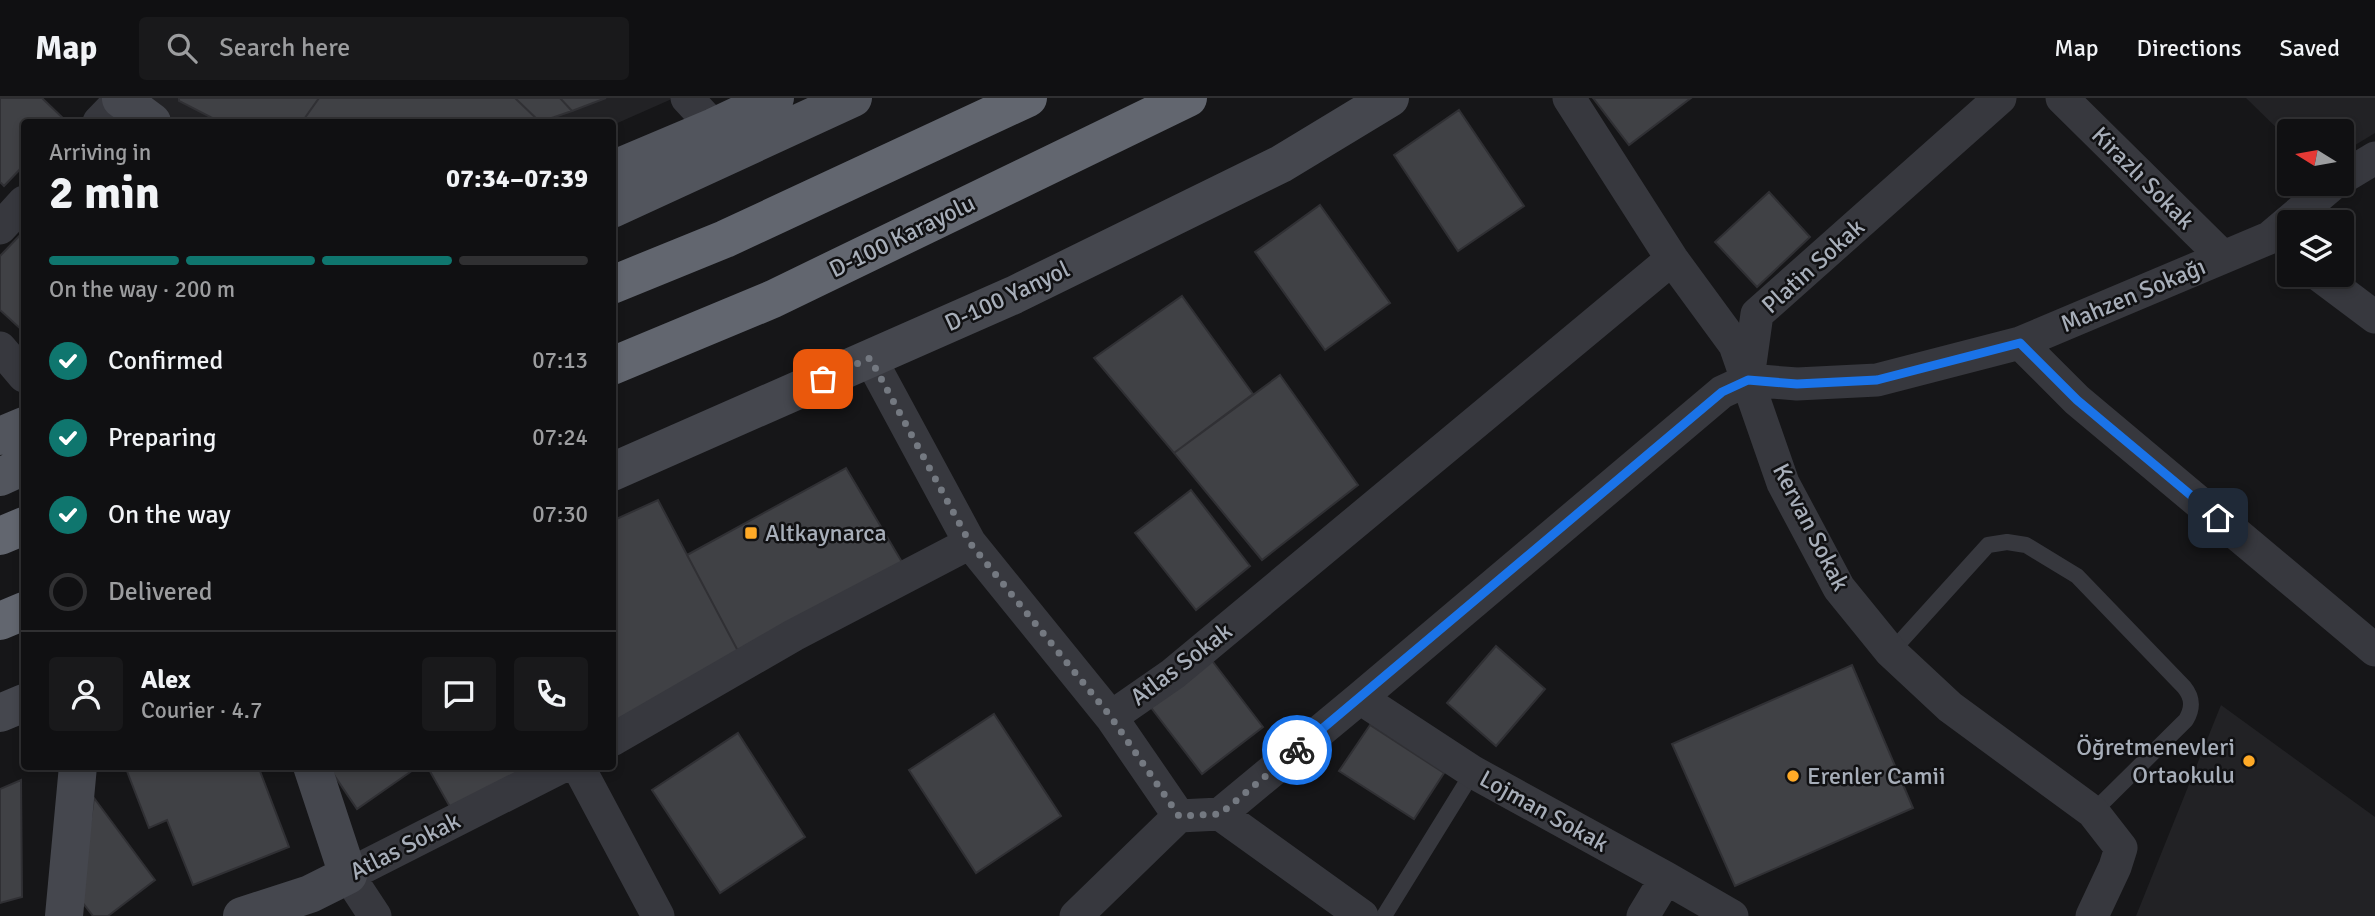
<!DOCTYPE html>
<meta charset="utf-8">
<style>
:root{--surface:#101012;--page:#19191b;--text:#f1f3f6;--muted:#9c9d9f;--line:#303032;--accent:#0f766e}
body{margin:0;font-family:Signika,sans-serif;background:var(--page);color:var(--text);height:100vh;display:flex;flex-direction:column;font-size:26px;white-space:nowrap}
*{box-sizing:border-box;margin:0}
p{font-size:23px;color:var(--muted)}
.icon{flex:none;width:38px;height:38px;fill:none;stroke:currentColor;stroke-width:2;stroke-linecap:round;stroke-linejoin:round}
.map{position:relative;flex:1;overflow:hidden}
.side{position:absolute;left:21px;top:21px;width:595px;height:651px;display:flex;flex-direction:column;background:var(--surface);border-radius:7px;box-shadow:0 4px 10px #0003,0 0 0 2px var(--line)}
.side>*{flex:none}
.needle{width:46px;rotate:281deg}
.tools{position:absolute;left:2277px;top:21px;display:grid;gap:14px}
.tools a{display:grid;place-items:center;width:77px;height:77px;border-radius:7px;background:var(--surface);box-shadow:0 4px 10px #0003,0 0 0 2px var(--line);font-size:35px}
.pin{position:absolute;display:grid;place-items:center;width:60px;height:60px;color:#fff;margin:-30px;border-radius:14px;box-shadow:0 4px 10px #0006}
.courier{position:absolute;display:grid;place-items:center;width:70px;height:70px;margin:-35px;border:5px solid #1a73e8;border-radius:50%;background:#fff;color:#222;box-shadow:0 2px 9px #0007}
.summary em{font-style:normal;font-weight:700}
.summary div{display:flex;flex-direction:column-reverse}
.summary{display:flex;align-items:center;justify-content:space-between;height:119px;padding:0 28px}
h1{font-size:46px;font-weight:700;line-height:52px}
.bar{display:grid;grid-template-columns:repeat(4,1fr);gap:10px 7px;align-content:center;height:84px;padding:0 28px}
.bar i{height:9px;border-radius:5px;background:var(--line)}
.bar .current{background:var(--accent)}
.bar p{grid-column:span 4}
.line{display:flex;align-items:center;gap:18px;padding:0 28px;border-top:2px solid var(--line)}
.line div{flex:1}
.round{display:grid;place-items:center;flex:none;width:74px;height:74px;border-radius:7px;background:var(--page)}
ol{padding:0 28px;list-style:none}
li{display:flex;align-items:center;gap:21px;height:77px}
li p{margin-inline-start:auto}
li .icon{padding:7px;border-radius:50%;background:var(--accent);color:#fff;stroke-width:4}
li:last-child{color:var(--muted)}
li i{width:38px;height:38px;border:4px solid var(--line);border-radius:50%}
header{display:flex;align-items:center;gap:42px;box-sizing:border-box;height:98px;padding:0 35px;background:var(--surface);border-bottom:2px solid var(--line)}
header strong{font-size:33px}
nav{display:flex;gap:38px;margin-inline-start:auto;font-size:24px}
.search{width:490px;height:63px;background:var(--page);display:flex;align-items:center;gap:18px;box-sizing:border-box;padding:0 24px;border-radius:7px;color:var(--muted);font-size:26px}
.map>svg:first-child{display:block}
.built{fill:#222225}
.building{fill:#404145;stroke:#303034;stroke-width:2}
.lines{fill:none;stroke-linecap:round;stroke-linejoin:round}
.lane{stroke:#37383e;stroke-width:16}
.street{stroke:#37383e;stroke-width:33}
.secondary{stroke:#45474e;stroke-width:38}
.primary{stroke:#52555d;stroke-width:38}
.highway{stroke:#62666f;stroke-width:38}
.done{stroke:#747981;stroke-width:7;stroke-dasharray:0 12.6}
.route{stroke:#1a73e8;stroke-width:9}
.poi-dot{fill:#ffaa27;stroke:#111113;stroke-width:2.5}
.labels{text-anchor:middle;stroke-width:5;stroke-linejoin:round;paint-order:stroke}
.street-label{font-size:24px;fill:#a7aeb9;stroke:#111113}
.poi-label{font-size:24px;fill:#a7aeb9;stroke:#111113;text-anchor:start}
</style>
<header>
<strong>Map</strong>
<div class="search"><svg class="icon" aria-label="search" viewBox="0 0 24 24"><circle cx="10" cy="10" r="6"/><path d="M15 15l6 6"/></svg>Search here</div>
<nav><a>Map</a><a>Directions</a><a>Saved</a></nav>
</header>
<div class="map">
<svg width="2375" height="818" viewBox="0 0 2375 818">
<rect width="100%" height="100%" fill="#161618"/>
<path class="built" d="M148,0H674L613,27L612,24H177Z
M2246,0H2375V35L2342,55V33H2289V42Z
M2221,607L2375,719V818H2136Z"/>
<path class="building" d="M0,0H42L67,24H24V67L4,88L0,84Z
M179,0H319L302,24H220L179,3Z
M319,0H515L540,24H302Z
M515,0H560L572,13L540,24Z
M560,0H606L572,13Z
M1593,0H1691L1629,47Z
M1459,12L1524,108L1458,153L1394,57Z
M1769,94L1810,139L1757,189L1715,144Z
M1320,107L1390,205L1325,252L1255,154Z
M24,133V234L0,212V158Z
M1182,198L1253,296L1174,355L1094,260Z
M1280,277L1358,387L1262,462L1174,355Z
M846,370L902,464L738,553L687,457Z
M1191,392L1250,468L1196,512L1135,435Z
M658,402L738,553L612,627V423Z
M1496,548L1545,591L1496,648L1447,605Z
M1210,560L1263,629L1202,676L1149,607Z
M1852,567L1913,710L1735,788L1672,646Z
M994,616L1061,718L976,775L909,672Z
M1370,627L1444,675L1414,721L1339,673Z
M738,635L805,739L720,795L652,692Z
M125,668H258L289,749L193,787L167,722L149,730Z
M328,668H415L416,670L357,711Z
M427,668H540L454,716Z
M21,682L22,799L0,805V691Z
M94,700L155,782L108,818H93L79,800Z"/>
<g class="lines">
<path class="lane" d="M1891,554L1988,447L2007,444L2026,447L2077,478L2184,589C2193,600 2193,610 2186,622L2093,714
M1384,818L1473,674"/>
<path class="street" d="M687,0L714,29
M1569,0L1672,161L1735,247L1783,385L1839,490L1891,554L1950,609L2093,714L2121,750L2115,769L2092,818
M2062,0L2223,159
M99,24L121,1
M2342,80L2375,60
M0,130L24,104
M2319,177L2375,219
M2020,245L2077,302L2375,552
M0,250L24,278
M870,260L970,445
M1748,280L1757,216L2000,0
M1360,600L1473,674L1666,780L1732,818
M1111,619L1179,718
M612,642L794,537L970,445L1111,619L1173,576L1672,161
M578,668L658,818
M1220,716L1362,818
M375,818L348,777L563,668
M1076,818L1179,718L1220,716L1360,600L1722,294L1748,282L1797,286L1877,282L2020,245L2269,140L2333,86
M1643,818L1666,780"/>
<path class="secondary" d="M121,1L152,24
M612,374L1014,197L1281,66L1390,0
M0,615L24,605
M64,818L78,668
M242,818L310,796L348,777L312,668"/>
<path class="primary" d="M612,72L714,29L775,0
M612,111L853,0
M0,338L24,328
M0,379L24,368"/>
<path class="highway" d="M612,187L725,141L1028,0
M612,268L773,201L1188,0
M0,438L24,428
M0,523L24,513"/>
</g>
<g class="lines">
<path class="done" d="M823,281L870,260L970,445L1111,619L1179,718L1220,716L1297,652"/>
<path class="route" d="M1297,652L1722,294L1748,282L1797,286L1877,282L2020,245L2077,302L2218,420"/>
</g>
<g class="poi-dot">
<rect x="744" y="428" width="14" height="14" rx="3.5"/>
<circle cx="2249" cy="663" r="7"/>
<circle cx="1793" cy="678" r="7"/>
</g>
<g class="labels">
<g class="street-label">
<text transform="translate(2143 80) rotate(45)" y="8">Kirazlı Sokak</text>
<text transform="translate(902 138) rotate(-26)" y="8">D-100 Karayolu</text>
<text transform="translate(1813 168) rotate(-42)" y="8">Platin Sokak</text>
<text transform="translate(2133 197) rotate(-23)" y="8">Mahzen Sokağı</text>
<text transform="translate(1007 198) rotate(-25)" y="8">D-100 Yanyol</text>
<text transform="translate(1811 429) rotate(63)" y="8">Kervan Sokak</text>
<text transform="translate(1181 566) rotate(-37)" y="8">Atlas Sokak</text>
<text transform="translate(1544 713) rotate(29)" y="8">Lojman Sokak</text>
<text transform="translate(405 748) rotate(-27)" y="8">Atlas Sokak</text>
</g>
<g class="poi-label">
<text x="765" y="443">Altkaynarca</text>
<text x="2235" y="657" text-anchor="end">Öğretmenevleri<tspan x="2235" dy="28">Ortaokulu</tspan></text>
<text x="1807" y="686">Erenler Camii</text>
</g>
</g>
</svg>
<div class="tools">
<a><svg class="needle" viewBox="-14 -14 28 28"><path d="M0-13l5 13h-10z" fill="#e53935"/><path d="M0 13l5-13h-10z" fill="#9c9d9f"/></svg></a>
<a><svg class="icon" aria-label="layers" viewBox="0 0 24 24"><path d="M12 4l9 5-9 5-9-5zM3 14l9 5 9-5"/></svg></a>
</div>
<div class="pin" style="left:823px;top:281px;background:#ea580c"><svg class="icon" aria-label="bag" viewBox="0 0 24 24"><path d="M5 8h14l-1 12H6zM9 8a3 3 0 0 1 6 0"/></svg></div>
<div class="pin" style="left:2218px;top:420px;background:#1f2937"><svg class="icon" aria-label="home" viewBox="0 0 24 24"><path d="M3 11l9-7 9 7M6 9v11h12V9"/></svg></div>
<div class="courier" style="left:1297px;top:652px"><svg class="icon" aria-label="bike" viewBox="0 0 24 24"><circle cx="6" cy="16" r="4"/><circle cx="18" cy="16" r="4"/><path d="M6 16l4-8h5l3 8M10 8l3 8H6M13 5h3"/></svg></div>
<section class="side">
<div class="summary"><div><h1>2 min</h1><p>Arriving in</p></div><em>07:34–07:39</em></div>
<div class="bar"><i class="current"></i><i class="current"></i><i class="current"></i><i></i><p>On the way · 200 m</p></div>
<ol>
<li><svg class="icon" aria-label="check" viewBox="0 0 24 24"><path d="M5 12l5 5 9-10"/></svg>Confirmed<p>07:13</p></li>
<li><svg class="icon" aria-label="check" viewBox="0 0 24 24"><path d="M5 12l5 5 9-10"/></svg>Preparing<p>07:24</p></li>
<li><svg class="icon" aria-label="check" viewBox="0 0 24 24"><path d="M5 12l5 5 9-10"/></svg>On the way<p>07:30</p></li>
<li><i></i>Delivered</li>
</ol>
<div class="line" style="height:126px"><a class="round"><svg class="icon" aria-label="person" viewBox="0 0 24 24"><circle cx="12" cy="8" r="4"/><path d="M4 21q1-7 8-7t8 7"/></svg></a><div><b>Alex</b><p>Courier · 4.7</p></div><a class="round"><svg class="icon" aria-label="chat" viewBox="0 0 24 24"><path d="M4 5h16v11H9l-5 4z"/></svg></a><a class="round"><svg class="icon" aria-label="phone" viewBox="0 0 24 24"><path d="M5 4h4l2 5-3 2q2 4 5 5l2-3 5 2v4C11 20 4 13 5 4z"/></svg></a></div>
</section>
</div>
